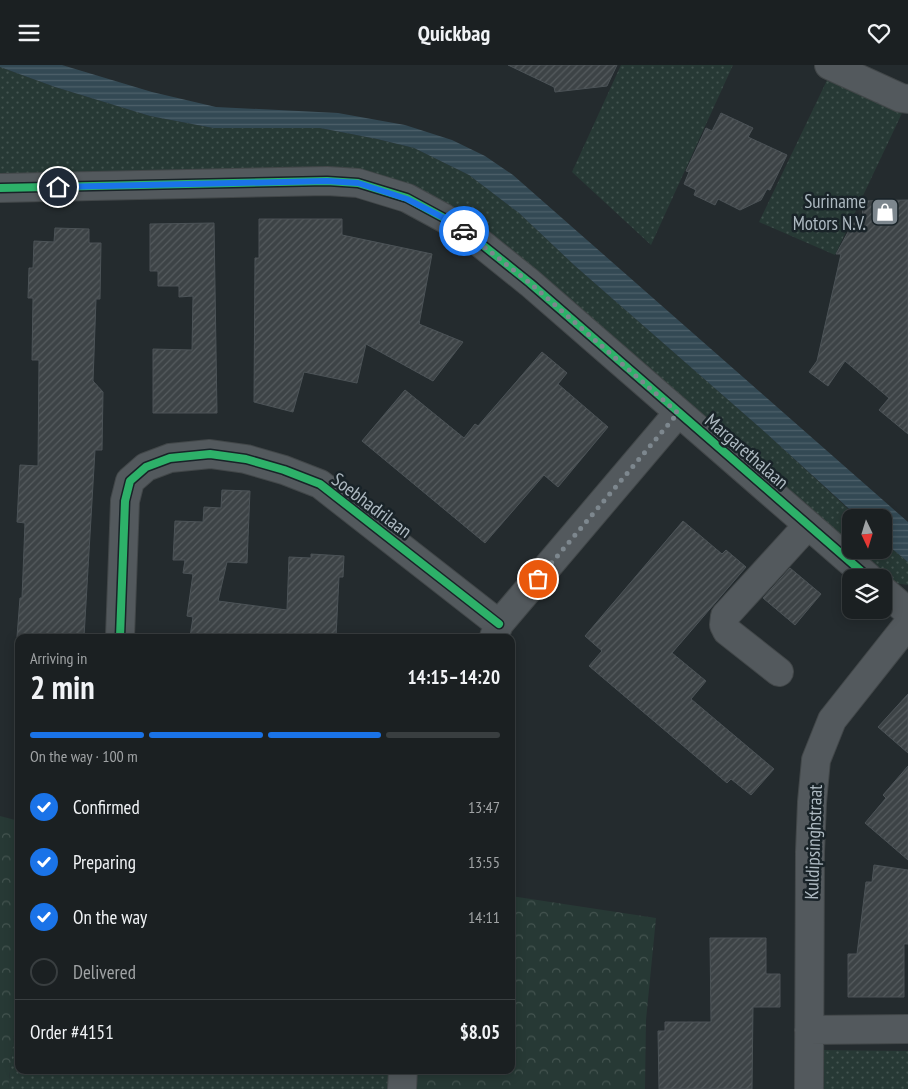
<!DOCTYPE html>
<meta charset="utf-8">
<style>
:root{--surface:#1b2022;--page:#24282a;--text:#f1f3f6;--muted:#a0a3a5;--line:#393e40;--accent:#1a73e8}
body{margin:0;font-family:"PT Sans Narrow",sans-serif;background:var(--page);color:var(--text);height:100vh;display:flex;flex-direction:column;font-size:19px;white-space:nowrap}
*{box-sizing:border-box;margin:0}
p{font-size:16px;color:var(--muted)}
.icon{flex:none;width:28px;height:28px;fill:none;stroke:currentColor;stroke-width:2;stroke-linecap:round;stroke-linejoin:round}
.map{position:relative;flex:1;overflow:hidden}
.sheet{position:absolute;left:15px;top:569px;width:500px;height:440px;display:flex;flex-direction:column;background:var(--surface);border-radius:10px;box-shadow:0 2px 12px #0003,0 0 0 1px var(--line)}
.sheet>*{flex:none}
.needle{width:32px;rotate:176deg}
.controls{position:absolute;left:842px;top:444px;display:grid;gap:10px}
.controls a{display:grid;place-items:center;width:50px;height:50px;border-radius:10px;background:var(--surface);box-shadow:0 2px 12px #0003,0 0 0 1px var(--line);font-size:25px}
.pin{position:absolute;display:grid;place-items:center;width:42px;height:42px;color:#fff;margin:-21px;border:2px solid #fff;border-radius:50%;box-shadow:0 1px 5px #0007}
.courier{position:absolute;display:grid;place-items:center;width:50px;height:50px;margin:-25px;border:4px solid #1a73e8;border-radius:50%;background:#fff;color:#222;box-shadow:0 1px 6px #0007}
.summary em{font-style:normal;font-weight:700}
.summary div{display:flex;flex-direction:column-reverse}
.summary{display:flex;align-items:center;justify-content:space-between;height:85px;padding:0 15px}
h1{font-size:32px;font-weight:700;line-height:38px}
.bar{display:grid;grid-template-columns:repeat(4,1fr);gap:8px 5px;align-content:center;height:60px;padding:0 15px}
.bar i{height:6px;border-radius:4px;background:var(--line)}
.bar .on{background:var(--accent)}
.bar p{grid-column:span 4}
.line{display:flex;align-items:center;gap:12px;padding:0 15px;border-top:1px solid var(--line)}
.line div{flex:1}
ol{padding:0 15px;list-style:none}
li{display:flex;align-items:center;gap:15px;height:55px}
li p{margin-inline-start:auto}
li .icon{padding:5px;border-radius:50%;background:var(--accent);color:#fff;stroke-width:4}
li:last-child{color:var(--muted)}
li i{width:28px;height:28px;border:2px solid var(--line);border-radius:50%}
header{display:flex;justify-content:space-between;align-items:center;height:65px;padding:0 15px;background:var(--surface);font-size:22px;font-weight:700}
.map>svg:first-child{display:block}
.green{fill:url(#green-dots)}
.forest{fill:url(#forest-crowns)}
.water{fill:url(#water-rules)}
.building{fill:url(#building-hatch);stroke:#4c5357}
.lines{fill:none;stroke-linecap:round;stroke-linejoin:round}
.minor-casing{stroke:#424749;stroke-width:30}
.minor{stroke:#53595d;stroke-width:28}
.cycleway-casing{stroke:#192328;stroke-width:11}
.cycleway{stroke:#2db169;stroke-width:8}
.done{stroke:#7d878e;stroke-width:5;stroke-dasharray:0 9}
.route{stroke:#1a73e8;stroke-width:6}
.labels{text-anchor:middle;stroke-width:5;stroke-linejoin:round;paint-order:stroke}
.poi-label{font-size:19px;fill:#adb9c1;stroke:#192328;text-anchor:end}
.street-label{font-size:19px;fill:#adb9c1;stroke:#192328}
</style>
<header><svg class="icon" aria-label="menu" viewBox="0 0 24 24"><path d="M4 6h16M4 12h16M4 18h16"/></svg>Quickbag<svg class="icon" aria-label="heart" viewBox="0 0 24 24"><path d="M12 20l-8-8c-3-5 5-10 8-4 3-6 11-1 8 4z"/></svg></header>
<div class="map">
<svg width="908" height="1024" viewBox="0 0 908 1024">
<defs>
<pattern id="green-dots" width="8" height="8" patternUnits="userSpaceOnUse" patternTransform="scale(1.25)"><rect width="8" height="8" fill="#273935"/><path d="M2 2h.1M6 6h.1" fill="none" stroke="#445450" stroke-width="1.8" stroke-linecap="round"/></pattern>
<pattern id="forest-crowns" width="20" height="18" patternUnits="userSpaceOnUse" patternTransform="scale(1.25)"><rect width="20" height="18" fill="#273935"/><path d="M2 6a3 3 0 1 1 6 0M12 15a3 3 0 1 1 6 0" fill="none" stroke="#445450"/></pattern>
<pattern id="water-rules" width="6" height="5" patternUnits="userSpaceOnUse" patternTransform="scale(1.25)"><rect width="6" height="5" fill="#334954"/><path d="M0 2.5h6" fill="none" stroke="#4e616b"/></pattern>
<pattern id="building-hatch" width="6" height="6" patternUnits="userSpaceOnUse" patternTransform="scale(1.25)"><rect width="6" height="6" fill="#3d4346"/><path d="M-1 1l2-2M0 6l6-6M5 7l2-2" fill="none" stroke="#565c5f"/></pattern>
</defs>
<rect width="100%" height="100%" fill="#242b2e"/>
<path class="green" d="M621,0H733L651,180L572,107Z
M0,2L55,22L150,51L213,63H320L377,74L414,83L469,110L519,148L574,200L767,369L857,452H851V483L403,121L0,114Z
M829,11L903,46L835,190L759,157Z
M884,477L908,497V520L894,518L853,485H884Z
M19,924V1005H390V1024H8Z
M820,985L908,986V1024H820Z"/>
<path class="forest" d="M0,751L19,756V924L8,1024H0Z
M511,831L656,853L646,955L645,1024H411V1005H511Z"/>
<path class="water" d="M0,0H62L152,27L216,42L338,48L405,60L452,75L485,91L513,110L908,457V497L884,477V452H858L767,369L574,200L519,148L469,110L414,83L377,74L320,63H213L150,51L55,22L0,2Z"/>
<path class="building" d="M508,0H617L607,21L555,27L554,22Z
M721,48L753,63L748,72L787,90L770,125L767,124L761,135L740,145L718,134L715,140L694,130L696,125L684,119L689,107L686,106L706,63L712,66Z
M908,135V369L879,345L889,333L845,296L828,321L809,307L817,296L841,189H836L853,158H863L862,136Z
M259,154H342V170L432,189L419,259L463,277L433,316L366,279L357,318L304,307L293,347L254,337L255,193H259Z
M214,158L217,348H153V284L192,285L193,231L179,232V221H158V206H150V159Z
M55,163L89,164V178H101L100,234H96L93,316L103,327L102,385H95L84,572H17L20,533H22L25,458L17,457L20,400L38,401L39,295H32L33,233H28L29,203H33L34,176L54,177Z
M542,287L567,308L558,319L608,362L558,422L544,410L485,478L362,376L405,325L464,373L475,359L478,361Z
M222,425L250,426L247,498L227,497L218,536L287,545L289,492L311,493V489L344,491L343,512H339L336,572H190L193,552L187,551L193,509L183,508L185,495H173L175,456L203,457L204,442L221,443Z
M683,456L722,489L726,485L746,502L672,588L706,616L691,634L774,704L751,730L731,714L727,718L589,601L602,586L585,571Z
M790,503L821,529L795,560L763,533Z
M908,629V688L878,662Z
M908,701V795L865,758L886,733L883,730Z
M874,800L908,805V879H904V932H848V889H857L866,817H872Z
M710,873H766V909H780V942H753L752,1024H659L658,966H665V957H711Z"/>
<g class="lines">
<g class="minor-casing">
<path id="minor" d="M829,0L901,33L908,34
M0,123L327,116L358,118L407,133L444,153L479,177L530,218L868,512
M884,526L908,547
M120,572L125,436L130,416L146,402L170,393L210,389L246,394L284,405L320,419L499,559
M494,572L499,559L678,348
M779,607L727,566L724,560L725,551L808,460
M809,965L908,964
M402,1024L403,1005
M809,1024L810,787L812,737L816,695L832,655L908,559"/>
</g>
<use href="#minor" class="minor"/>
<g class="cycleway-casing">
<path id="cycleway" d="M0,123L327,116L358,118L407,133L444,153L479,177L530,218L868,512
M120,572L125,436L130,416L146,402L170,393L210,389L246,394L284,405L320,419L499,559"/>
</g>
<use href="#cycleway" class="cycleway"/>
</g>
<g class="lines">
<path class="done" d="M464,166L530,218L678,348L538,514"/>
<path class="route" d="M58,122L327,116L358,118L407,134L444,153L464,166"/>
</g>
<defs>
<g id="shop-square" transform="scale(1.4375)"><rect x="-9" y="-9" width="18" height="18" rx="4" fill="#7d878e" stroke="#192328"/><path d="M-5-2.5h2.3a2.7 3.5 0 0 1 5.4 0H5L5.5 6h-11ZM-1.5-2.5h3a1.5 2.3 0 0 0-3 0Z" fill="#fff"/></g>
</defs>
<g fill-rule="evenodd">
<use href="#shop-square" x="885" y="147"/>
</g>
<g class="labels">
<g class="poi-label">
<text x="866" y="143">Suriname<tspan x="866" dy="22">Motors N.V.</tspan></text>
</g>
<g class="street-label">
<text transform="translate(747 386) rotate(41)" y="7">Margarethalaan</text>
<text transform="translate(372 440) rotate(37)" y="7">Soebhadrilaan</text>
<text transform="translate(813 777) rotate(-88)" y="7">Kuldipsinghstraat</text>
</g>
</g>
</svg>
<div class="controls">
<a><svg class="needle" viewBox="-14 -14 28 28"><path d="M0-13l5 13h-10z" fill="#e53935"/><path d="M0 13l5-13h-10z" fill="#a0a3a5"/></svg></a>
<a><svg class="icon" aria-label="layers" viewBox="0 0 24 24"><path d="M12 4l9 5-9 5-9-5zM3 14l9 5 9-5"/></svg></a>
</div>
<div class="pin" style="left:538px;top:514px;background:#ea580c"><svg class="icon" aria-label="bag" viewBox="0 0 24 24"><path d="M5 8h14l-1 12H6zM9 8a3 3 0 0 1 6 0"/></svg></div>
<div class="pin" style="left:58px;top:122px;background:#1f2937"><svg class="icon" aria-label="home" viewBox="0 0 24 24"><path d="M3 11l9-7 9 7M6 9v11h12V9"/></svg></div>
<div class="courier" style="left:464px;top:166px"><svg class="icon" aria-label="car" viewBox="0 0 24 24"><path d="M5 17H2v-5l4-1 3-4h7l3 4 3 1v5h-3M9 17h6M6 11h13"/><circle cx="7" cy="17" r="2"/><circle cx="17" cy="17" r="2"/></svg></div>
<section class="sheet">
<div class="summary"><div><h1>2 min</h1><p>Arriving in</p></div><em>14:15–14:20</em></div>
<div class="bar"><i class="on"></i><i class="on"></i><i class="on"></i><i></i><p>On the way · 100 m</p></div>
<ol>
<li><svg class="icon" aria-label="check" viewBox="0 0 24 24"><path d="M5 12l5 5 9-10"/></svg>Confirmed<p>13:47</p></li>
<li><svg class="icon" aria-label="check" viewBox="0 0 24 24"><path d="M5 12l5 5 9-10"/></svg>Preparing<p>13:55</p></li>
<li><svg class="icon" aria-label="check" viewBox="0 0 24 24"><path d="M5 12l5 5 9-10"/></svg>On the way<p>14:11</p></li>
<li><i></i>Delivered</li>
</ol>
<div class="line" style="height:65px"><div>Order #4151</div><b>$8.05</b></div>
</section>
</div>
